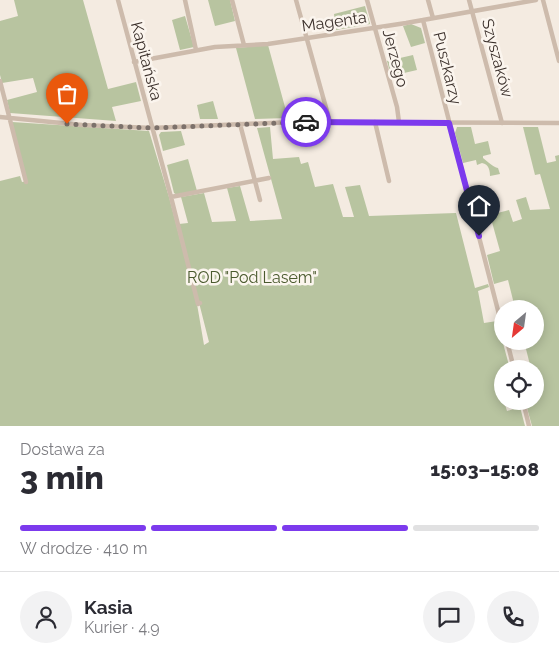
<!DOCTYPE html>
<html lang="pl">
<meta charset="utf-8">
<style>
:root{--surface:#fff;--page:#f2f2f3;--text:#2b2b33;--muted:#7c7c81;--line:#e1e1e2;--accent:#7c3aed}
body{margin:0;font-family:Raleway,sans-serif;background:var(--page);color:var(--text);height:100vh;display:flex;flex-direction:column;font-size:19px;white-space:nowrap}
*{box-sizing:border-box;margin:0}
p{font-size:16px;color:var(--muted)}
.icon{flex:none;width:28px;height:28px;fill:none;stroke:currentColor;stroke-width:2;stroke-linecap:round;stroke-linejoin:round}
.map{position:relative;height:426px;overflow:hidden}
.sheet{display:flex;flex-direction:column;background:var(--surface);flex:1}
.sheet>*{flex:none}
.needle{width:32px;rotate:209deg}
.tools{position:absolute;left:494px;top:300px;display:grid;gap:10px}
.tools a{display:grid;place-items:center;width:50px;height:50px;border-radius:50%;background:var(--surface);box-shadow:0 2px 12px #0003;font-size:25px}
.pin{position:absolute;display:grid;place-items:center;width:42px;height:42px;color:#fff;margin:-51px -21px;border-radius:50% 50% 50% 0;rotate:-45deg;box-shadow:0 0 5px #0007}
.pin .icon{rotate:45deg}
.courier{position:absolute;display:grid;place-items:center;width:50px;height:50px;margin:-25px;border:4px solid #7c3aed;border-radius:50%;background:#fff;color:#222;box-shadow:0 1px 6px #0007}
.overview em{font-style:normal;font-weight:800}
.overview div{display:flex;flex-direction:column-reverse}
.overview{display:flex;align-items:center;justify-content:space-between;height:85px;padding:0 20px}
h1{font-size:32px;font-weight:800;line-height:38px}
.bar{display:grid;grid-template-columns:repeat(4,1fr);gap:8px 5px;align-content:center;height:60px;padding:0 20px}
.bar i{height:6px;border-radius:4px;background:var(--line)}
.bar .current{background:var(--accent)}
.bar p{grid-column:span 4}
.line{display:flex;align-items:center;gap:12px;padding:0 20px;border-top:1px solid var(--line)}
.line div{flex:1}
.round{display:grid;place-items:center;flex:none;width:52px;height:52px;border-radius:26px;background:var(--page)}
.map>svg:first-child{display:block}
.green{fill:#b8c4a0}
.lines{fill:none;stroke-linecap:round;stroke-linejoin:round}
.minor{stroke:#cdbbac;stroke-width:4.5}
.done{stroke:#7c716b;stroke-width:5;stroke-dasharray:0 9}
.route{stroke:#7c3aed;stroke-width:6}
.labels{text-anchor:middle;stroke-width:5;stroke-linejoin:round;paint-order:stroke}
.street-label{font-size:16px;fill:#3b302b;stroke:#fbf5ee}
.park-label{font-size:16px;fill:#4a5a2e;stroke:#fbf5ee}
</style>
<div class="map">
<svg width="559" height="426" viewBox="0 0 559 426">
<rect width="100%" height="100%" fill="#f4ebe1"/>
<path class="green" d="M14,0H83L108,89L136,82L141,101L112,107L116,121L10,113L7,100L37,92L33,78L2,83L0,75V21L18,16Z
M208,0H230L235,21L215,26Z
M365,6L370,24L336,30L334,14Z
M185,16L194,47L180,50L172,20Z
M411,24L421,28L425,43L411,47L403,26Z
M268,45L288,118L255,119L236,48Z
M413,55L417,70L391,76L387,61Z
M213,101L218,119H200L197,105Z
M12,122L149,131L169,197L197,304L204,345L209,342L179,224L188,223L181,197L204,193L212,222L236,221L227,188L240,186L250,221L282,219L257,128L270,127L273,159L299,157L301,164L308,162L315,187L333,184L343,217H354L345,187L360,185L369,216L456,213L475,288L488,284L489,287L478,291L484,323L497,321L510,369H502V372L497,374L502,401H504L507,411L520,407L525,426H0V181L20,176L22,182L27,181Z
M457,127H471L475,144L488,141L491,154L483,156V158C487,161 493,167 498,168L500,174L490,176C490,171 489,164 482,163L477,165L476,160L463,163L455,133Z
M523,127H538L547,163L556,161L555,156L559,155V426H532L525,401H535V390L537,389L535,369H531L524,341H535V309L515,308L508,280L494,284L487,255L500,251L490,215L509,210L513,222L522,219L516,200L526,197L530,210L550,209L540,174L535,175Z
M181,131L185,145L163,151L159,135L161,132Z
M188,159L197,191L177,195L174,193L167,165Z"/>
<g class="lines">
<path class="minor" d="M118,0L171,197L198,304L200,303
M185,0L196,50
M232,0L244,45
M296,0L330,122
M367,0L397,107L399,122
M428,0L433,18
M469,0L502,123
M543,0L559,61
M423,20L502,326
M134,62L215,47L268,44L406,23L536,0
M0,81L26,182
M0,117L82,125L152,128L292,122L559,123
M375,122L389,181
M240,124L260,200
M171,197L269,178
M507,341L514,369
M523,401L529,426"/>
</g>
<g class="lines">
<path class="done" d="M67,124L152,128L306,122"/>
<path class="route" d="M306,122L449,123L479,236"/>
</g>
<g class="labels">
<g class="street-label">
<text transform="translate(334 21) rotate(-8)" y="6">Magenta</text>
<text transform="translate(396 58) rotate(75)" y="6">Jerzego</text>
<text transform="translate(498 58) rotate(75)" y="6">Szyszaków</text>
<text transform="translate(147 61) rotate(75)" y="6">Kapitańska</text>
<text transform="translate(448 68) rotate(76)" y="6">Puszkarzy</text>
</g>
<g class="park-label">
<text x="252" y="283">ROD "Pod Lasem"</text>
</g>
</g>
</svg>
<div class="tools">
<a><svg class="needle" viewBox="-14 -14 28 28"><path d="M0-13l5 13h-10z" fill="#e53935"/><path d="M0 13l5-13h-10z" fill="#7c7c81"/></svg></a>
<a><svg class="icon" aria-label="locate" viewBox="0 0 24 24"><circle cx="12" cy="12" r="6"/><path d="M12 2v4M12 18v4M2 12h4M18 12h4"/></svg></a>
</div>
<div class="pin" style="left:67px;top:124px;background:#ea580c"><svg class="icon" aria-label="bag" viewBox="0 0 24 24"><path d="M5 8h14l-1 12H6zM9 8a3 3 0 0 1 6 0"/></svg></div>
<div class="pin" style="left:479px;top:236px;background:#1f2937"><svg class="icon" aria-label="home" viewBox="0 0 24 24"><path d="M3 11l9-7 9 7M6 9v11h12V9"/></svg></div>
<div class="courier" style="left:306px;top:122px"><svg class="icon" aria-label="car" viewBox="0 0 24 24"><path d="M5 17H2v-5l4-1 3-4h7l3 4 3 1v5h-3M9 17h6M6 11h13"/><circle cx="7" cy="17" r="2"/><circle cx="17" cy="17" r="2"/></svg></div>
</div>
<section class="sheet">
<div class="overview"><div><h1>3 min</h1><p>Dostawa za</p></div><em>15:03–15:08</em></div>
<div class="bar"><i class="current"></i><i class="current"></i><i class="current"></i><i></i><p>W drodze · 410 m</p></div>
<div class="line" style="height:90px"><a class="round"><svg class="icon" aria-label="person" viewBox="0 0 24 24"><circle cx="12" cy="8" r="4"/><path d="M4 21q1-7 8-7t8 7"/></svg></a><div><b>Kasia</b><p>Kurier · 4.9</p></div><a class="round"><svg class="icon" aria-label="chat" viewBox="0 0 24 24"><path d="M4 5h16v11H9l-5 4z"/></svg></a><a class="round"><svg class="icon" aria-label="phone" viewBox="0 0 24 24"><path d="M5 4h4l2 5-3 2q2 4 5 5l2-3 5 2v4C11 20 4 13 5 4z"/></svg></a></div>
</section>
